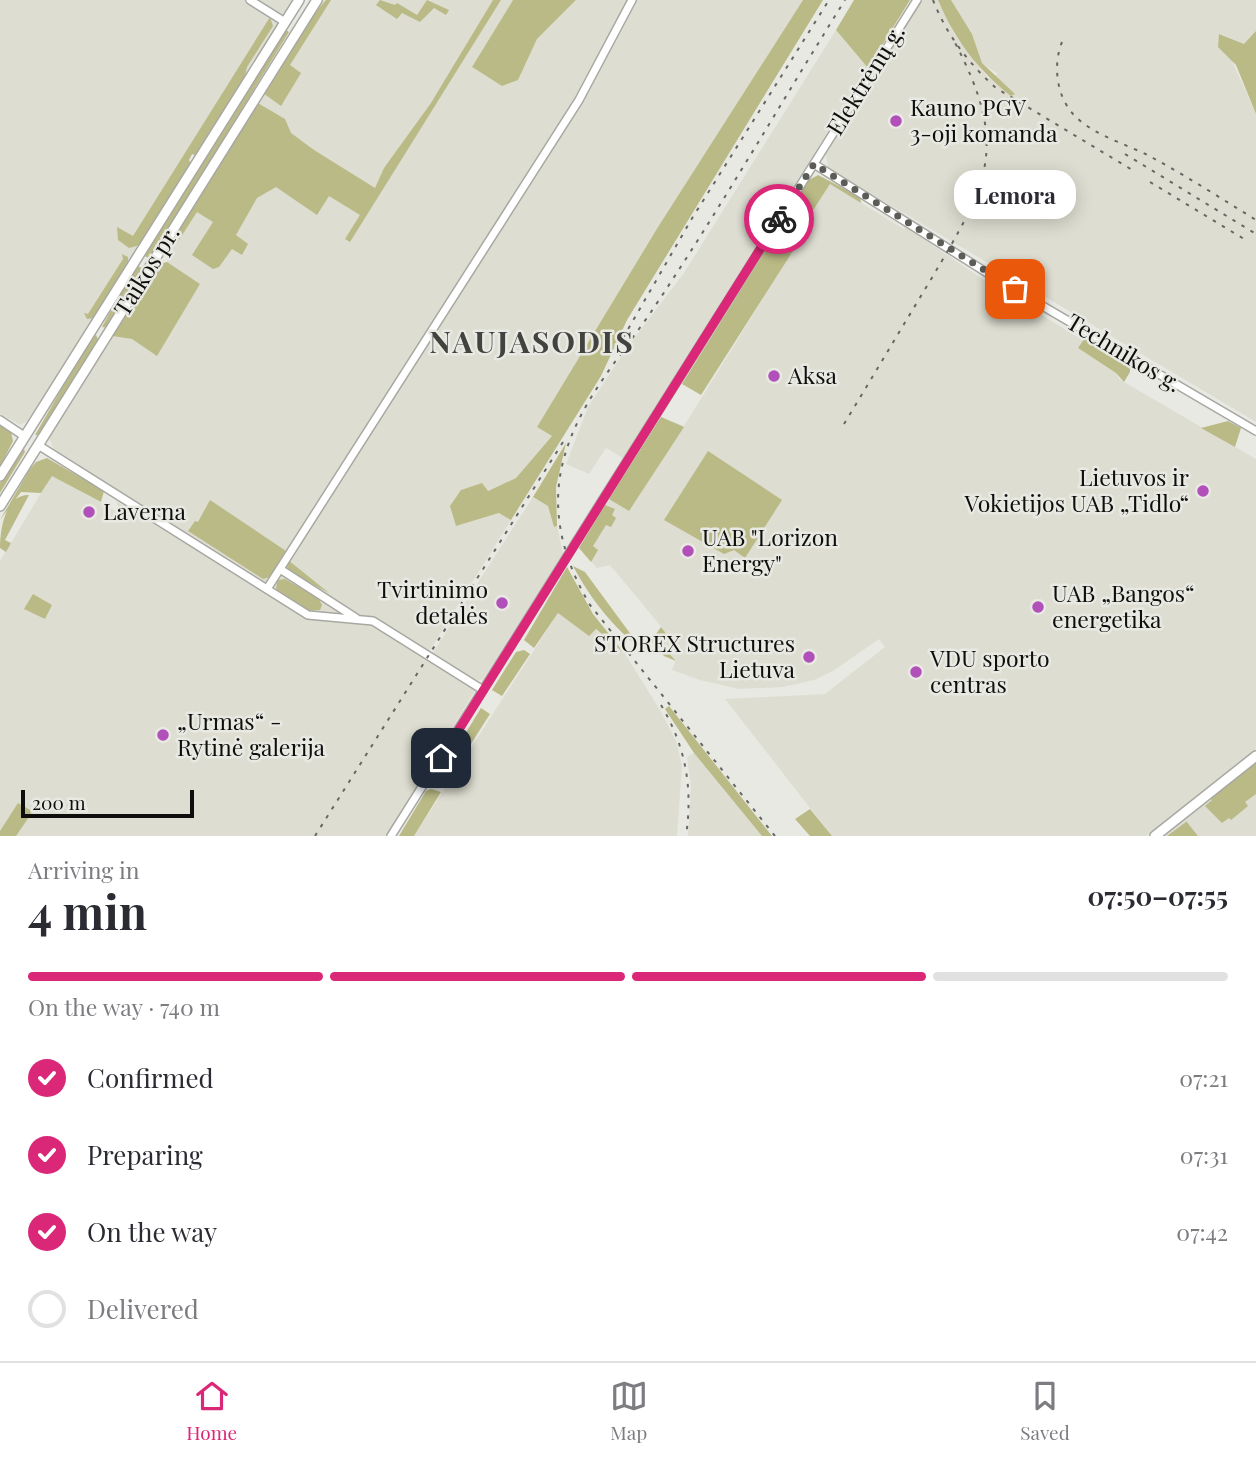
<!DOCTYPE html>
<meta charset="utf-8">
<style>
:root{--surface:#fff;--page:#f2f2f3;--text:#2b2b33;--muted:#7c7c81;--line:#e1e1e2;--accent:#db2777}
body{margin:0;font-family:"Playfair Display",serif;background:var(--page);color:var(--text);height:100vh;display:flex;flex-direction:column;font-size:26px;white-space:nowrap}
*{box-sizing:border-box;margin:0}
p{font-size:23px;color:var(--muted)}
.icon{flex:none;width:38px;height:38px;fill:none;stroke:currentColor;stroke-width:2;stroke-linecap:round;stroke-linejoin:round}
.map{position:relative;height:836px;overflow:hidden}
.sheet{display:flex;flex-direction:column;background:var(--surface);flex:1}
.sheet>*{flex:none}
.scale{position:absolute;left:21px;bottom:18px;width:173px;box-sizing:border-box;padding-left:7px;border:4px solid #0e0e0c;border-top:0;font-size:19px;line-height:24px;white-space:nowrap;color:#0e0e0c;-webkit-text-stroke:5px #e9e9e4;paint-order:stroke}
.pin{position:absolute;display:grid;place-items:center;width:60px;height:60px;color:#fff;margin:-30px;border-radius:14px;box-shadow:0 4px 10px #0006}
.courier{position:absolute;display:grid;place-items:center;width:70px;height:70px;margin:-35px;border:5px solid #db2777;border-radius:50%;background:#fff;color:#222;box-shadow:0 2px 9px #0007}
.bubble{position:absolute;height:49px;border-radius:21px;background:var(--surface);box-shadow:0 4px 18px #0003;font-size:23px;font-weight:700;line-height:49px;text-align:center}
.head em{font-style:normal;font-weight:700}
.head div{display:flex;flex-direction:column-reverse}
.head{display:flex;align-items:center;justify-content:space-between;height:119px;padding:0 28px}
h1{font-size:46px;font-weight:700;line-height:52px}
.bar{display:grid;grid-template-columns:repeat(4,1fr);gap:10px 7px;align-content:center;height:84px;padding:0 28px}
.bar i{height:9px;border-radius:5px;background:var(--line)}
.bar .on{background:var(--accent)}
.bar p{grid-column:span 4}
ol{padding:0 28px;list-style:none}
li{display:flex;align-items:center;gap:21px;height:77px}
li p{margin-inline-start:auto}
li .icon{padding:7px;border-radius:50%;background:var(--accent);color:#fff;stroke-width:4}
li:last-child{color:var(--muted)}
li i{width:38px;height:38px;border:4px solid var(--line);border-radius:50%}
.tab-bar{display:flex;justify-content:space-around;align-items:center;height:98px;border-top:2px solid var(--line);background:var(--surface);font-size:19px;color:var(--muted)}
.tab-bar a{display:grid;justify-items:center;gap:4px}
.tab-bar .on{color:var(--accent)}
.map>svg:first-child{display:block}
.built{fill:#ddddd1}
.green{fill:#baba86}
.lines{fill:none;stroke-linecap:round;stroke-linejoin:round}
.minor-casing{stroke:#a8a8a3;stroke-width:10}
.major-casing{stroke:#a8a8a3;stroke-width:12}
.minor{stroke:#fff;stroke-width:7}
.major{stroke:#fff;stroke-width:9}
.rail{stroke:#676763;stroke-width:2;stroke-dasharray:3.5 7;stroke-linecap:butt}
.done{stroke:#5b5b58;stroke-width:7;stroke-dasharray:0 12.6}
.route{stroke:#db2777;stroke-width:9}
.poi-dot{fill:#b150b8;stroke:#e9e9e4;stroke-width:2.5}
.labels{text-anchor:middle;stroke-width:5;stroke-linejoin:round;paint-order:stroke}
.street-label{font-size:23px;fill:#0e0e0c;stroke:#e9e9e4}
.poi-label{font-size:23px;fill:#0e0e0c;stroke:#e9e9e4;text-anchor:start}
.district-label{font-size:30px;font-weight:bold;letter-spacing:2px;fill:#42423e;stroke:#e9e9e4}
</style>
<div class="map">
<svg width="1256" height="836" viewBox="0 0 1256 836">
<rect width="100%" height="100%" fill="#e9e9e4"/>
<path class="built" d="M0,0H294L248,69L244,81L197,156L192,154L189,160L192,162L57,378L27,421L20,425L0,414Z
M324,0H493L432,103L438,101L501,0H513L472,67L502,86L518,80L537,39L576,0H803L658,227L537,427L552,436L516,478L487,491L456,526L500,513L511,520L429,652L375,618L311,614L54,449L49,438L112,336L132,339L157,355L200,284L167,262V250L251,111Z
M922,0H938L955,35L988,78L998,74L982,63L972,34L951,0H1256V31L1248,43L1244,44L1220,34L1256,114V422L828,168L826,154Z
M836,30L868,68L623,458L606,448L589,474L566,464L588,407L626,349L684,273Z
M830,184L904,229L906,227L991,285L1083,340L1078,348L1116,373L1119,379L1256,459V749L1146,836H832L725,699L825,694L885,647L879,639L833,671L814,680L783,687L739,689L700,680L672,670L676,660L661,644L669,636L610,565L597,568L579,548L661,417L684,426L813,218L810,215Z
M52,475L121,514L116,501L306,617L373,623L476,689L386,836H0V561Z
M533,497L548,506L554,527L557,526L563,553L483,679L476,681L432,654Z
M558,613L589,635L595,629L625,654L660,710L676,741L682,766L677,836H414Z
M694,753L762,836H688L691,786L687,757Z
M1256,762V836H1162L1178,824Z"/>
<path class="green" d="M326,0H331L290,65L301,73L281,106L263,93L306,23Z
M380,0L395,5L397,3L417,15L427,0L449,10L446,15L434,8L420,22L402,13L397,19L376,5Z
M493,0H501L350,242L345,239L360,215L329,196L317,215L276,187L257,198L236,235L248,244L242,255L232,249L219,267L213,269L192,255L213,222L197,212L177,243L173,241L256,102L285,119L291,133L314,150L375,188L384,168L431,103Z
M513,0H576L537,39L518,80L502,86L472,67Z
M803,0H823L627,320L601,376L511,520L499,513L456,526L450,506L461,490L482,483L488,491L516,478L552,436L537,427L658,227Z
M854,0H910L868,68L836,30Z
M938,0H951L972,34L982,63L1015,94L1011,96C977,69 955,40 938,0Z
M270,17L273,26L247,67L244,81L197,156L192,154L189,160L191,165L140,245L129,248L118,240L117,227L133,236Z
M285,29L289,32L150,259L143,255Z
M1256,31V114L1236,65L1218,47L1219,34L1244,44Z
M818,175L860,197L861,203L830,184L810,215L814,218L701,395L682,384L809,180Z
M122,254L128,257V267L95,318L87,319L84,313L88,314L123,259Z
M167,262L200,284L157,356L132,339L112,336L158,264Z
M136,265L142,268L107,328L102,327Z
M96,335L99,341L40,435H35L91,338Z
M1086,336L1130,362V372L1124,382L1116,373L1078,348Z
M661,417L684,427L629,511L609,499Z
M1228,421L1241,428L1235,447L1201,428Z
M0,425L11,432L13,441L0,467Z
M566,443L556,487L557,526L554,527L548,506L533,497Z
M24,449L25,452L0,493V483Z
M708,451L782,500L745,558L734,550L724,554L664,520Z
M47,458L104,491L101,502L52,476L41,493L21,492L0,520L30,469L36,462Z
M29,495L5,540L11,543L6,552L0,548C0,530 5,494 29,495Z
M210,500L286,551L270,577L263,579L188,531L195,521L198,522Z
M605,505L615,509L612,515L616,518L611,527L606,525L593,546L598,550L591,562L579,548Z
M288,560L329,593L291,573L287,567Z
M573,566L585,572L643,651C612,626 592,601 573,566Z
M567,567L593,614L625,654L596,629L589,636L558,613L534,648L524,640Z
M285,579L318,598L322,605L320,610L308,611L276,590L277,580Z
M33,594L52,605L45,619L24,609Z
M661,627L669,637L661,644L676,661L664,656L651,641Z
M524,650L530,654L502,696L492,690L516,652Z
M669,706L772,836H762L694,753L665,709Z
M481,708L490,714L448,780L441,773Z
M1256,762V794L1245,802L1248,806L1231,820L1229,818L1222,823L1205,806L1212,800L1210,798Z
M431,789L441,792L414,836H399L426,791Z
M18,803L32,811L31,814L16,836H0V831Z
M810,809L832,836H810L795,819Z
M1186,821L1198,836H1167L1186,822Z"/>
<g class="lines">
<g class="minor-casing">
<path id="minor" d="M250,0L285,22
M814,164L1000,281L1256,431
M0,420L24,436
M38,445L308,615L373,621L483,690
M280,569L356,618
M267,589L579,100L632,0
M391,836L917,0"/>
</g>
<g class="major-casing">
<path id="major" d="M0,476L299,0
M0,506L317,0
M1155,836L1256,756"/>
</g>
<use href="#minor" class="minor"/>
<use href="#major" class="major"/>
<path class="rail" d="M933,0C946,34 969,64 996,88L1134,171
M1062,42C1053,64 1056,95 1073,114C1093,136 1128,144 1153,158C1188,177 1222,199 1256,220
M1125,154L1256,234
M1150,182L1244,239
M623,338L691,220L829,0
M844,424C873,376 901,329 930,281C988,183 1011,148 953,39
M661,705C686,747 693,788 686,836
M315,836L563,442
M775,836L590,605C564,561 550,513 563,462C577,405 618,360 651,312C719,211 780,104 845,0"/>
</g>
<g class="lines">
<path class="done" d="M779,219L814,164L1015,289"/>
<path class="route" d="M441,758L779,219"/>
</g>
<g class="poi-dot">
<circle cx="896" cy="121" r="7"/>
<circle cx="774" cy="376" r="7"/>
<circle cx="1203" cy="491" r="7"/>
<circle cx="89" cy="512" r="7"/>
<circle cx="688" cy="551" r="7"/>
<circle cx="502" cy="603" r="7"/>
<circle cx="1038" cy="607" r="7"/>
<circle cx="809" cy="657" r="7"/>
<circle cx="916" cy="672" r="7"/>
<circle cx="163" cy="735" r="7"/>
</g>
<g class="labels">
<g class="street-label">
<text transform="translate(866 80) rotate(-58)" y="8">Elektrėnų g.</text>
<text transform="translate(147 271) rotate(-58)" y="8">Taikos pr.</text>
<text transform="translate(1124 353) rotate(31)" y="8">Technikos g.</text>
</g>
<g class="poi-label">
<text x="910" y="116">Kauno PGV<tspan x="910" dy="26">3-oji komanda</tspan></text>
<text x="788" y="384">Aksa</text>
<text x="1189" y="486" text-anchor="end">Lietuvos ir<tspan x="1189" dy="26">Vokietijos UAB „Tidlo“</tspan></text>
<text x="103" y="520">Laverna</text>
<text x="702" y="546">UAB "Lorizon<tspan x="702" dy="26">Energy"</tspan></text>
<text x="488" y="598" text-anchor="end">Tvirtinimo<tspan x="488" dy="26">detalės</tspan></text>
<text x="1052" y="602">UAB „Bangos“<tspan x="1052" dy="26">energetika</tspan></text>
<text x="795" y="652" text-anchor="end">STOREX Structures<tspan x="795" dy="26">Lietuva</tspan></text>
<text x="930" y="667">VDU sporto<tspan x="930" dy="26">centras</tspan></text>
<text x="177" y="730">„Urmas“ -<tspan x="177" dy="26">Rytinė galerija</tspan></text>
</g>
<g class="district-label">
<text x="532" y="353">NAUJASODIS</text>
</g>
</g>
</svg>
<div class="scale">200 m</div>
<div class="pin" style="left:1015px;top:289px;background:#ea580c"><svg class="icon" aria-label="bag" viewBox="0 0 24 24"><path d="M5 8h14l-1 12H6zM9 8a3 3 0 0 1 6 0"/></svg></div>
<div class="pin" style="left:441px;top:758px;background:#1f2937"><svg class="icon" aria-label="home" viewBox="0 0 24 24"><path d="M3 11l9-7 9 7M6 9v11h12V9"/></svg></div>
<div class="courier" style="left:779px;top:219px"><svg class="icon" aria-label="bike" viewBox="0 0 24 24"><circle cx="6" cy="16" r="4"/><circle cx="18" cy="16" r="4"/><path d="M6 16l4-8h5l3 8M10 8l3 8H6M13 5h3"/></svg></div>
<div class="bubble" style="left:954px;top:170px;width:122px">Lemora</div>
</div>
<section class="sheet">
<div class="head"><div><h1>4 min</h1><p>Arriving in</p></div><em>07:50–07:55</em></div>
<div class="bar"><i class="on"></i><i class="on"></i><i class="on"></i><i></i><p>On the way · 740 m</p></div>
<ol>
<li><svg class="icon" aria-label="check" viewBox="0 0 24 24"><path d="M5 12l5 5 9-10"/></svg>Confirmed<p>07:21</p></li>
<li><svg class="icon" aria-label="check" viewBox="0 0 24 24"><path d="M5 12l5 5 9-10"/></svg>Preparing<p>07:31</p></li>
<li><svg class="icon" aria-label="check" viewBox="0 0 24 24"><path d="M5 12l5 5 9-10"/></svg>On the way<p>07:42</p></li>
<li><i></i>Delivered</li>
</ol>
</section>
<nav class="tab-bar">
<a class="on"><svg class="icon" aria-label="home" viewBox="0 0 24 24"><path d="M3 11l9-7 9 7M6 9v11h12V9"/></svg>Home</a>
<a><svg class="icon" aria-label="map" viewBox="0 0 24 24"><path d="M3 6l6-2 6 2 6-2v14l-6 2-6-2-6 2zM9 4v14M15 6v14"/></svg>Map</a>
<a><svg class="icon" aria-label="saved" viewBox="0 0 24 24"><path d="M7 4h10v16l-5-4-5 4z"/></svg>Saved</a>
</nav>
